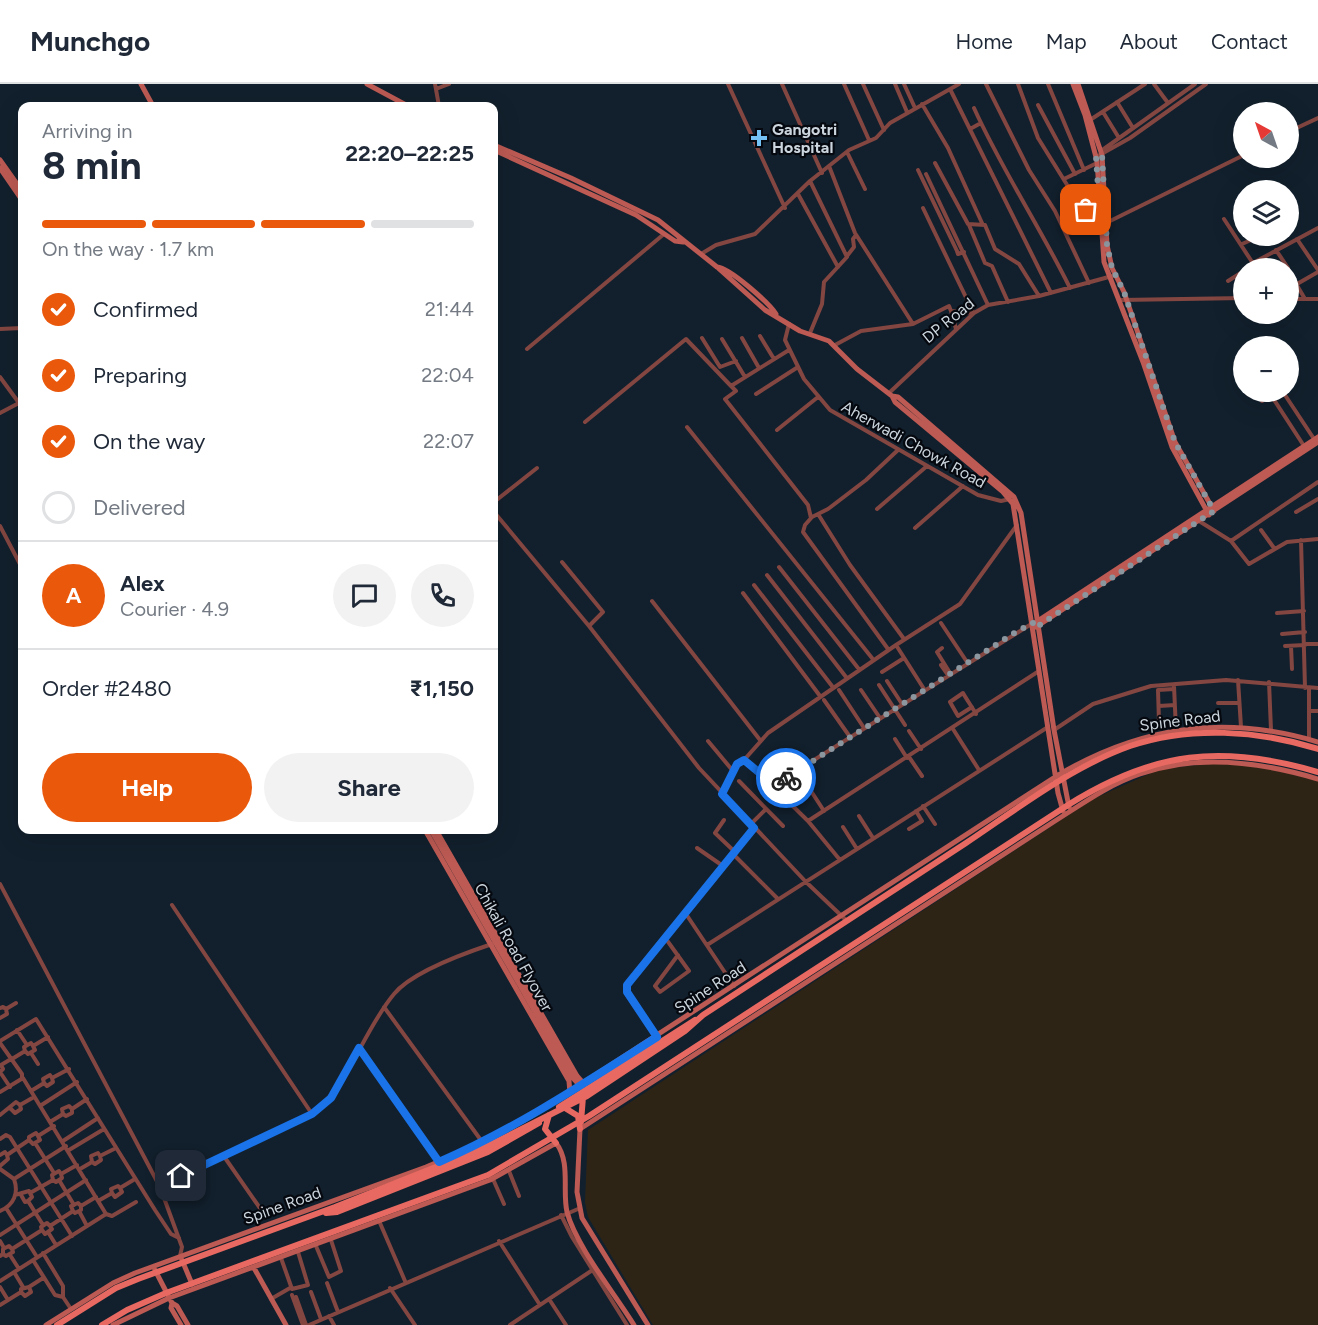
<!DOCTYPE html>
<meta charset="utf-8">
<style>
:root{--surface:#fff;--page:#f2f2f3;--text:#1f2937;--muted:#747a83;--line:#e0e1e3;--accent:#ea580c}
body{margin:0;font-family:Figtree,sans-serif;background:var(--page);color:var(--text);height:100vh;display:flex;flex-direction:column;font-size:22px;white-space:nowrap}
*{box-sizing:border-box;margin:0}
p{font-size:20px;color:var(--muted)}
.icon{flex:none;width:33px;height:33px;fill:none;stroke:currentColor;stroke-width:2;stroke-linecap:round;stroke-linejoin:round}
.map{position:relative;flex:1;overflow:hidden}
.sheet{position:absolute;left:18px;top:18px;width:480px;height:732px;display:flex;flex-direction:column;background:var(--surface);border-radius:12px;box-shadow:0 6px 24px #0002}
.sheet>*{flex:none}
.needle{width:39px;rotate:320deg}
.tools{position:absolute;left:1233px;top:18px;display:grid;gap:12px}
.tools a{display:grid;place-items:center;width:66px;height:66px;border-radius:50%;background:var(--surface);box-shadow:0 6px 24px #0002;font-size:30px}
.pin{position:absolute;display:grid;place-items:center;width:51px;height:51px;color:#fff;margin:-26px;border-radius:12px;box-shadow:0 3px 9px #0006}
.courier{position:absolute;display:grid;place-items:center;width:60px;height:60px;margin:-30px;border:4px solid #1a73e8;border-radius:50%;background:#fff;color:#222;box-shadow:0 2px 8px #0007}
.headline em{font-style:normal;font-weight:700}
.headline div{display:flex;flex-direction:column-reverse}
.headline{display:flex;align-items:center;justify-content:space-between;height:102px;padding:0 24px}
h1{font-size:39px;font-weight:700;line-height:45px}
.bar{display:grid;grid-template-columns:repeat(4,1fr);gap:9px 6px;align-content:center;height:72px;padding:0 24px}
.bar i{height:8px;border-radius:4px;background:var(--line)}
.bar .current{background:var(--accent)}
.bar p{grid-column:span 4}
.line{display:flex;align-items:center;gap:15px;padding:0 24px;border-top:2px solid var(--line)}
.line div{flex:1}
.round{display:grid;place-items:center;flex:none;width:63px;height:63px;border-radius:32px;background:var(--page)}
ol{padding:0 24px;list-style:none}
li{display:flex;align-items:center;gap:18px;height:66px}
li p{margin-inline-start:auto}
li .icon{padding:6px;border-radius:50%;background:var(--accent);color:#fff;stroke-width:4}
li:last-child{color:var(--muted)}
li i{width:33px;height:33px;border:3px solid var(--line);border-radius:50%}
.primary-button{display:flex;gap:12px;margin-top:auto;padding:12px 24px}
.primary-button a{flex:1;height:69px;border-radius:36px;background:var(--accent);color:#fff;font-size:24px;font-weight:700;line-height:69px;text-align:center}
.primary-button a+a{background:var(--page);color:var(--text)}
header{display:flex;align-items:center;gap:36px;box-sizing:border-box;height:84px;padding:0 30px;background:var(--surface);border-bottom:2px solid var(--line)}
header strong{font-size:28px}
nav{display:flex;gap:33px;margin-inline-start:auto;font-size:21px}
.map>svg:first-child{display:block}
.industrial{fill:#2e2415}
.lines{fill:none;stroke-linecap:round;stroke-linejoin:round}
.street{stroke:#834641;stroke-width:4}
.secondary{stroke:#bc5a53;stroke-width:5}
.primary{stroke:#e76961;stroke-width:6}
.done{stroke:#8b969f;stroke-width:6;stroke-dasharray:0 10.8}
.route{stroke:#1a73e8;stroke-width:8}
.poi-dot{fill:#73c1f5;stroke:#05090f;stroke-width:2}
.labels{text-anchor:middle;stroke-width:4.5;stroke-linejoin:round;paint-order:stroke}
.poi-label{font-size:16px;font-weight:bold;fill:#ccd5dd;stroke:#05090f;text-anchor:start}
.street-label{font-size:16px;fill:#ccd5dd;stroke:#05090f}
</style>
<header>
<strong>Munchgo</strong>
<nav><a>Home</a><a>Map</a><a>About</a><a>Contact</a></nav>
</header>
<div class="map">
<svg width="1318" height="1241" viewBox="0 0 1318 1241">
<rect width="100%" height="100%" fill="#12202d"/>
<path class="industrial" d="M1237,677L1318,695V1241H653L588,1133L585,1118L588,1046L1093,715L1160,685Z"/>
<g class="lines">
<path class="street" d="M435,0L439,22
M728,0L785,124
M782,0L822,89
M844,0L869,56
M863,0L884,46
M895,0L907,28
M904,0L915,24
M986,0L1029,86L1055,127L1089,199
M1018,0L1038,54L1082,125L1086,126L1099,119
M1048,0L1084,86
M1154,0L1168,19
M436,5L449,0
M950,5L1051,209
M1117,18L1133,44
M922,20L948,64L982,139
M1038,21L1075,90
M974,24C1002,86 1040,143 1070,204
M1103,28L1119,54
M1090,36L1145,0
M970,45L981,39
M1288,48L1318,34
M1101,67L1195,0
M847,68L865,105
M1096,73L1130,54L1206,0
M935,79L968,140L985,141L995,165L1019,180L1039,212
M829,82L855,149L913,240L949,222L951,227L974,229
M918,86L957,167L958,170L964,168
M926,90L988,221
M1064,95L1097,79
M810,97L847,173L824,198L822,220L810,249
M798,110L838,183
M923,124L973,228
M1224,135L1256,184
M1106,139L1244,71
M969,141L985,179L992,182L1008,218
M1297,155L1318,186
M1242,160L1260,152
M1276,166L1288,184
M701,170L716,161L755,150L810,97L849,66L876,54L890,39L959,0
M847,172L854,163L853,155L856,151
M1253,179L1318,144
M1288,186L1305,215
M1228,197L1244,187
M1297,200L1318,188
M1288,215H1318
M1121,216L1244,214
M951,227L956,245
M789,240L785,256L804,295L830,326L978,411L1001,417L1010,415
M0,245L22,244
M760,252L774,275
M702,254L720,283L736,277
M742,254L759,284
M722,255L745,293
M835,261L861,247L913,240
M527,265L664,150
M789,266L731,302L736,307L725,315L808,421L811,434
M0,293L19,319L0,329
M1288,300L1289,299
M1283,308L1314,355
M889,309L974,229L988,221L1039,212L1116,191
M756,310L798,283
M1271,311L1304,362
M1262,317L1277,308
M585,338L686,255L731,302
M687,343L872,574
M777,346L818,313
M494,418L537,384
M877,425L927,382
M494,428L589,542L699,684L806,798L847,837
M1296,428L1318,415
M818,430L850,481L904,555
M1199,437L1231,457L1249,480L1287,458L1318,455
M0,442L22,484
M915,444L963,402
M1261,446L1274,464
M1301,456L1305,604
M1231,457L1318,398
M562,478L603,528L589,542
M779,483L858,584
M767,491L846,593
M754,501L832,602
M743,509L820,612
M652,517L760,656
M1277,529L1304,527
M941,539L967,578
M1282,550L1305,548
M1305,560H1318
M896,561L960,520L1017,441
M1285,562L1305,561
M1291,562L1292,585
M942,564L937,568L950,589
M888,565L803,448L805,441L812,433L828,425L866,396L898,366
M941,581L948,591
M882,588L904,574
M1238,596L1241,643
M887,597L902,620
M1269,598L1271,646
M879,601L905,641
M1174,602L1176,646
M1309,604V656
M1174,605L1158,606L1159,638H1176
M839,606L864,644
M861,606L880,634
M824,616L850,653
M1218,619H1239
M1159,622L1175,621
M972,623L958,632L950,618L963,609C967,616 972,623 976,630
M1309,627H1318
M953,645L979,686
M1054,646L1093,620L1151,602L1226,596L1318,604
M909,647L921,665
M895,655L907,674
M708,657L733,687
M909,673L922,692
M744,676L768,649L896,561L924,605
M739,697L783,742
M774,701L1033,539
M811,707L824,727
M722,710L737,680L747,677L808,737L840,776
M923,722L935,740
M859,732L873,754
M724,736L715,749L735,768
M808,737L1039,587
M751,740L766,725
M843,743L857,765
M909,745L922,737L916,727
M697,764L723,782
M733,770L778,815
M0,800L160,1103L182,1163L180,1172
M172,821L312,1030
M686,830L734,902
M666,855L689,887L660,908L655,902L678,871
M707,861L1048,643
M384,923L483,1059
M0,924L3,923L6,925
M0,934L7,930L6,925L16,919
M17,946L27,961
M657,953L627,908V901L754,744
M0,957L36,935L155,1126L171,1150L179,1154
M0,959L22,990V994
M359,964L439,1078
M25,967L28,970L35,966L33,962L48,953
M31,969L38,980
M12,975L25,967L24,963L31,959L33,962
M44,999L43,995L50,991L52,994
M10,1003L0,988L3,985L1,981L11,975
M31,1007L44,999L47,1002L53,998L52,994L69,985
M0,1008L23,994L106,1130L0,1197
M40,1022L77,998
M11,1025L15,1029L21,1025L20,1021L34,1013
M63,1030L62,1025L69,1022L72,1025
M0,1031L16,1018L20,1021
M50,1038L63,1030L66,1032L72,1029V1025L87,1015
M0,1055L6,1051L10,1053L72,1152
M29,1056L33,1060L40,1056L38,1052
M63,1057L98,1034
M35,1059L54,1089
M69,1066L104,1045
M0,1071L5,1068L7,1071L29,1056V1053L36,1049L38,1052L54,1042
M223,1071L264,1130
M92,1078L91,1072L98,1069L100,1072
M0,1082L8,1075L7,1071
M0,1085L14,1095C19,1109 14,1121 0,1127
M80,1085L92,1078L95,1080L101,1076L100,1072L116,1064
M509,1087L519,1112
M14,1095L66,1062
M493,1095L504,1120
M53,1096L52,1091L59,1087L61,1090
M59,1096L74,1121
M160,1103L312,1030C350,1000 363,947 394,910C412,888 465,869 492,860
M30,1109L53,1096L56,1098L62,1094L61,1090L77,1081
M112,1109L115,1113L122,1108L120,1104
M15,1111L29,1107L32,1113L28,1117
M21,1111L25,1118L28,1117L43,1141
M98,1117L112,1109L111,1105L118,1102L120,1104L135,1095
M6,1124L37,1173
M73,1127L71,1122L78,1119L81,1122
M79,1127L87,1142
M106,1130L112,1132L136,1118
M561,1131L572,1153L627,1241
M380,1139L405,1197
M42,1146L45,1150L52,1145L50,1142
M48,1148L56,1161
M0,1151L86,1096
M0,1157L4,1164
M499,1157L540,1221
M316,1162L329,1193L341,1187L331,1156
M43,1169L63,1202V1213L71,1225
M3,1170L6,1172L13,1168L12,1165
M10,1171L19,1185
M0,1172L3,1170V1165L9,1162L12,1165L42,1146L41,1143L47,1139L50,1142L73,1127L75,1129L81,1126V1122L96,1113
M281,1174L292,1205L308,1201L298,1168
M33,1176L55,1211L63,1213
M14,1188L23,1203
M327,1199L338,1228
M0,1203L8,1216
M390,1204L415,1241
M21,1208L25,1212L31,1208L29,1203
M311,1208L321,1235
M292,1211L303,1241
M296,1213L306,1241
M271,1215L290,1204
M549,1215L566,1241
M0,1221L21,1208V1205L29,1203L43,1194
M329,1232L334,1241
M309,1241L578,1125
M510,1241L594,1185"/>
<path class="secondary" d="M141,0L153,22
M367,0L408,22
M1073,0L1085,31L1097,77L1104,178L1143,278L1172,363L1209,431
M1078,0L1102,71L1107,161L1112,184L1124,208L1175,358L1214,427
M494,61L571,94L658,136L717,183L765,226L800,247L829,257L857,285L892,312L898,313L1014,413L1021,429L1054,646L1069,723
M494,66L636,131L675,157L683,158
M0,76L22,107
M0,84L22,116
M717,183C730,184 769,219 776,230
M892,312L895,318L1002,407L1013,420L1058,709L1063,727
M1036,538L1318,353
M1036,543L1318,358
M425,746L569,997L570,1009
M431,746L573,994L581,1003
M436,746L577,992L584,1000
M182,1176L192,1200
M254,1184L286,1241
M155,1186L172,1219L177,1222L188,1241
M172,1219L171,1224L181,1241
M46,1241L113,1199L135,1189L426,1083L483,1059L535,1030L1055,693C1139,642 1224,630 1318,658
M113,1241L169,1214L490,1096L556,1059C571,1078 562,1107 567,1128C576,1162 615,1210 634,1241
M648,1241L582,1134L577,1108L580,1045L1055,737C1082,720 1110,700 1140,690C1198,669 1261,678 1318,695"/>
<path class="primary" d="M559,1023L695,936
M565,1024L578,1032L580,1045
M549,1031L545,1045L556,1059
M581,1038L583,1013
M326,1129L337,1128L488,1068L539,1039
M57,1241L116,1204L138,1195L335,1123L486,1063L587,1012L685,947L703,931C791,874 878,816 966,759C1017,725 1071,683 1130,662C1190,642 1258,646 1318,665
M102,1241L127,1226L166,1209L488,1091L589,1032L1068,721C1154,667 1222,660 1318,688"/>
</g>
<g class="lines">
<path class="done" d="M786,694L1016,548L1033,539L1034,543L1038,542L1214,427L1175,358L1124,208L1112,184L1107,161L1102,71L1096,73L1099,119L1086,126"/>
<path class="route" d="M181,1092L312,1030L331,1014L359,964L439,1078C517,1044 586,998 657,953L627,908V901L754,744L722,710L737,680L744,676L774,701L786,694"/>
</g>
<path class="poi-dot" d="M756 45h6v6h6v6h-6v6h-6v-6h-6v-6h6z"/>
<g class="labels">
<g class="poi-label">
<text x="772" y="51">Gangotri<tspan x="772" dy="18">Hospital</tspan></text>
</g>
<g class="street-label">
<text transform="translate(948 236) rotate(-39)" y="6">DP Road</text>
<text transform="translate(914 360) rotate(29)" y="6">Aherwadi Chowk Road</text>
<text transform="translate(1180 636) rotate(-7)" y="6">Spine Road</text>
<text transform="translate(514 863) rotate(61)" y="6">Chikali Road Flyover</text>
<text transform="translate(710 903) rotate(-33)" y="6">Spine Road</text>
<text transform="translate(282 1121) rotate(-20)" y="6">Spine Road</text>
</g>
</g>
</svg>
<div class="tools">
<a><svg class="needle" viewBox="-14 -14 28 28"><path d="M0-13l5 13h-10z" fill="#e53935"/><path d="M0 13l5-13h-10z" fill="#747a83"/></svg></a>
<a><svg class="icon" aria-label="layers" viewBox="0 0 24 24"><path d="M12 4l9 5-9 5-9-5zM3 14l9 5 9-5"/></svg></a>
<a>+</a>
<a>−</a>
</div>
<div class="pin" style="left:1086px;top:126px;background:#ea580c"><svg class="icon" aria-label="bag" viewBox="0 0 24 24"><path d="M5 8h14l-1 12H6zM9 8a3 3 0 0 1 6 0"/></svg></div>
<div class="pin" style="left:181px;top:1092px;background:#1f2937"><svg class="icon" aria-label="home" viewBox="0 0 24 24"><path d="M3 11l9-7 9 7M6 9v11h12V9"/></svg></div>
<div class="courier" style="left:786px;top:694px"><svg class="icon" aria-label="bike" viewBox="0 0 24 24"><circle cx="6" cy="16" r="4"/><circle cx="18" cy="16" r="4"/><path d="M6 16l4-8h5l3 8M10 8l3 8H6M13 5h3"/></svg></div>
<section class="sheet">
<div class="headline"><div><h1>8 min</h1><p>Arriving in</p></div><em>22:20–22:25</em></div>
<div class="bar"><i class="current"></i><i class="current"></i><i class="current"></i><i></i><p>On the way · 1.7 km</p></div>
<ol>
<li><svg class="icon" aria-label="check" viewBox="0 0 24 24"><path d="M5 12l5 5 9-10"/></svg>Confirmed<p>21:44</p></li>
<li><svg class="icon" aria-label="check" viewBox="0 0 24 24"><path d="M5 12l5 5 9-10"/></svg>Preparing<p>22:04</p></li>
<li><svg class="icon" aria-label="check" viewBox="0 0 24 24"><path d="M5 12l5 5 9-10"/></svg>On the way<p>22:07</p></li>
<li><i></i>Delivered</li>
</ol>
<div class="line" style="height:108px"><b class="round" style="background:var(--accent);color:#fff">A</b><div><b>Alex</b><p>Courier · 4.9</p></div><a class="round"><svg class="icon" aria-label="chat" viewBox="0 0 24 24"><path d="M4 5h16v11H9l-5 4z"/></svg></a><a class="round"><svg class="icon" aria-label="phone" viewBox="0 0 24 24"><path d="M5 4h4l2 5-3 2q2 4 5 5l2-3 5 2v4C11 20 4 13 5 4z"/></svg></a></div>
<div class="line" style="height:78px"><div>Order #2480</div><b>₹1,150</b></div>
<div class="primary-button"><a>Help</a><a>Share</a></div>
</section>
</div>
